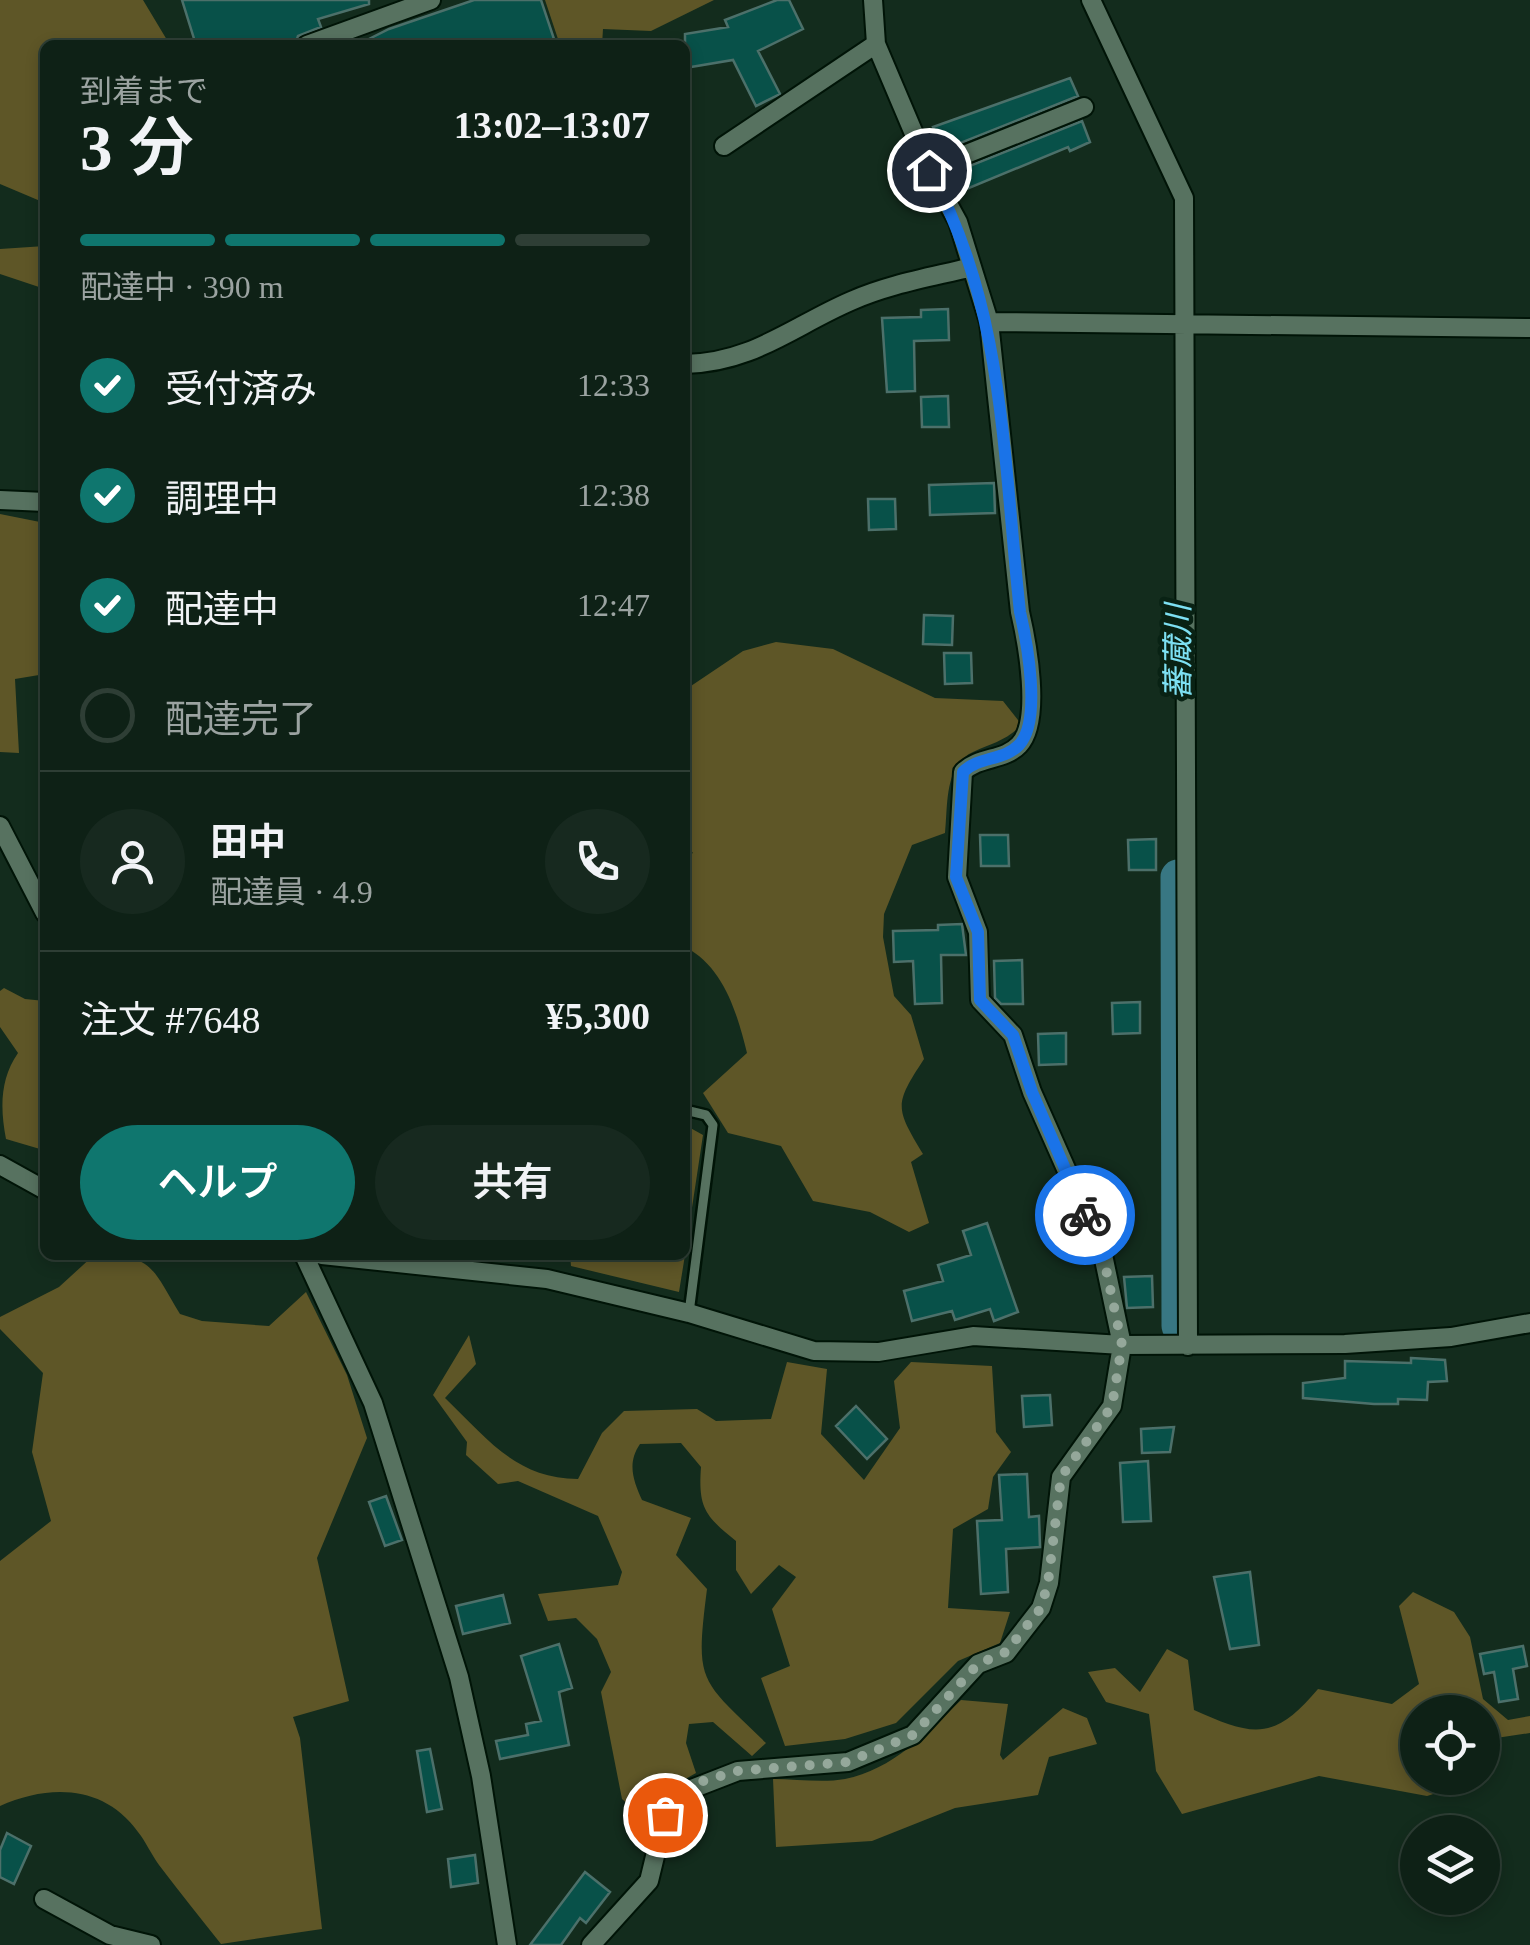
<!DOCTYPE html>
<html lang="ja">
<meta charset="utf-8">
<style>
:root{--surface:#0e2116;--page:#17291f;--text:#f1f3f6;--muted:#9ba3a1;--line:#2e3e35;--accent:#0f766e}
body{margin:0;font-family:"Times New Roman","Noto Sans JP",serif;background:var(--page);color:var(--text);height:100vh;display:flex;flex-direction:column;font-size:38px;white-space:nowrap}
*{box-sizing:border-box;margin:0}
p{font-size:32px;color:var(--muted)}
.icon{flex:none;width:55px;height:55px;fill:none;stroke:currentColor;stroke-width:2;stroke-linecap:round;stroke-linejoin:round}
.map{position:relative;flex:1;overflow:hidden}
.panel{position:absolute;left:40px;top:40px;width:650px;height:1220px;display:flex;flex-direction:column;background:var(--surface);border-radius:15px;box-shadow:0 5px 15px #0003,0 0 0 2px var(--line)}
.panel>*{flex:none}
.fabs{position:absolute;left:1400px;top:1695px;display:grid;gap:20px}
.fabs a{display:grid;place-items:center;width:100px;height:100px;border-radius:50%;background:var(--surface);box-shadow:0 5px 15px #0003,0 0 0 2px var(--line);font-size:50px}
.pin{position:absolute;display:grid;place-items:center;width:85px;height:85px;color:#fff;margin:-42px;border:5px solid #fff;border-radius:50%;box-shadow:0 2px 10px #0007}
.courier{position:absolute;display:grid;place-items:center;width:100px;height:100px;margin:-50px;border:8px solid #1a73e8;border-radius:50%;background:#fff;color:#222;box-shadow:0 2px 12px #0007}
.head em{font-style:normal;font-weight:600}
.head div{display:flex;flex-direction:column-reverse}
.head{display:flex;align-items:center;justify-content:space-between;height:170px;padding:0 40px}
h1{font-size:65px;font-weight:600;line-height:75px}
.bar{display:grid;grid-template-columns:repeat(4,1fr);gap:15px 10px;align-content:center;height:120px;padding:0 40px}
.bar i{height:12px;border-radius:8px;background:var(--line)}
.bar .on{background:var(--accent)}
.bar p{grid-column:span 4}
.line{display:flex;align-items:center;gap:25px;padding:0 40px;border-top:2px solid var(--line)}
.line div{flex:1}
.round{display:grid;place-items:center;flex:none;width:105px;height:105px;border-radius:52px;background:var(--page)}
ol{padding:0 40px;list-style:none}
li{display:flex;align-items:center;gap:30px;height:110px}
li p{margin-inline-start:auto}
li .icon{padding:10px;border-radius:50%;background:var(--accent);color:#fff;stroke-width:4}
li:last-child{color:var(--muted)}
li i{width:55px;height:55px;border:5px solid var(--line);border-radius:50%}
.cta{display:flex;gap:20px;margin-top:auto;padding:20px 40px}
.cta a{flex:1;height:115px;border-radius:60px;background:var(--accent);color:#fff;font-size:40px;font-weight:600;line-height:115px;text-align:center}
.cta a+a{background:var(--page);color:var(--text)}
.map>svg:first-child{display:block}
.forest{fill:#5e5627}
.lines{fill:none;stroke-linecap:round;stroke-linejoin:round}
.river{stroke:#387783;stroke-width:35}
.building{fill:#085149;stroke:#4c706a;stroke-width:2.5}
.lane-casing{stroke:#001407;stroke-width:14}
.street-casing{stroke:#001407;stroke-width:22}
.lane{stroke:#577260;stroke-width:9}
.street{stroke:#577260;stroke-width:18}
.done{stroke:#95a89b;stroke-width:10;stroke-dasharray:0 18}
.route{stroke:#1a73e8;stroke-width:12}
.labels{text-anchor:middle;stroke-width:9;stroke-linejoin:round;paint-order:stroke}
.water-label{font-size:32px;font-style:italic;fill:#7de0f3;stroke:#092214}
</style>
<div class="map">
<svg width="1530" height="1945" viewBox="0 0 1530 1945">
<rect width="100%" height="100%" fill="#132c1d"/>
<path class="forest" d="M0,0H143L170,45H45V203L0,184Z
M545,0H714L651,31L603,29L602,45H560Z
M45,246V289L0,274V249Z
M0,514L45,523V674L15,679L19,753L0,752Z
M776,642L833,649L935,698L1003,701L1022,725C1005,741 993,743 973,752C944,765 948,806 945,833L912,845L884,914L883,937L894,996L911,1015L924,1059C894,1105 895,1107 923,1154L911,1162L929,1223L909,1232L870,1212L813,1201L781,1146L728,1133L703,1093L747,1053C737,1013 724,967 685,947V857L693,853L685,844V690L743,651Z
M4,988L25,999L45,1001V1141L40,1149L6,1139C0,1108 0,1079 18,1053L0,1027V991Z
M685,1125L703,1135L685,1254Z
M94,1255C153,1255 151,1266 180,1314L202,1321L269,1326L306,1292L347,1375L367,1438L317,1558L349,1701L293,1717L300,1738L322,1929L221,1944C200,1918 179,1891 159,1865C151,1854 146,1842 138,1832C104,1785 50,1784 0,1806V1561L51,1521L32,1452L43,1373L0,1329V1317L59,1287Z
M570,1255H685L679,1292L571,1266Z
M469,1335L476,1364L445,1398C488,1439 515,1478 578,1479L602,1433L624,1411L697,1409L716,1421L771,1419L787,1362L827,1369L821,1434L864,1480L900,1428L894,1381L911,1362L992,1366L996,1432L1011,1452L993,1477L988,1509L953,1529L948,1608L1010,1612L1000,1643L958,1661L896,1723L845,1739L785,1746L761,1678L790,1666L772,1609L796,1577L779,1565L751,1594L736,1570V1541C705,1516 698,1508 701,1467L681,1443L640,1444C627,1463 633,1480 642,1500L691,1518L676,1555L707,1589C695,1684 699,1678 766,1743L752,1756L713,1722L689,1724L686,1743L696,1773L666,1790L647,1821L622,1799L601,1692L611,1672L597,1639L576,1618L548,1621L538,1594L618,1585L622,1572L598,1516L518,1481L498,1484L466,1455L467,1442L433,1395Z
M1413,1592L1454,1612L1470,1637L1483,1699L1508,1720L1530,1716V1733L1483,1740L1482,1712H1418V1778H1451L1449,1789L1427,1796L1319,1776L1182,1814L1156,1771L1149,1714L1106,1702L1088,1672L1115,1668L1140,1692L1167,1649L1188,1660L1194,1710C1254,1737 1274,1741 1318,1689L1392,1704L1419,1684L1399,1606Z
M961,1700L1008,1704L1000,1755L1003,1760L1063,1708L1087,1718L1097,1744L1049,1757L1038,1795L955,1808L872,1841L776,1847L773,1779C796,1779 823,1783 845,1779C892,1770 928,1732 961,1700Z"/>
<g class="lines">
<path class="river" d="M1178,877L1179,1326"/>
</g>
<path class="building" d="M182,0H369V4L318,19L321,27L298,36L295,45H196Z
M474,0H541L556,45H357L389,29Z
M777,0H789L803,29L758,51L780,94L756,106L733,60L685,68V34L728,27L725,20Z
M1070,78L1078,96L943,150L933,127Z
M1082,121L1090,142L1070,151L1068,147L957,193L947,175Z
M948,309L949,340L914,341L915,391L887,392L882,318L921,317V310Z
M948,396L949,427H922L921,397Z
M994,483L995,513L930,515L929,485Z
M868,499H895L896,529L869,530Z
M924,615L953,616L952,645L923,644Z
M944,653H971L972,683L945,684Z
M980,835H1008L1009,866H981Z
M1156,839V870H1129L1128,840Z
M962,924L966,955H941L942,1003L915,1004L913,961L894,962L893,931L938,930V925Z
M1022,960L1023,1004H1001L995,998L994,961Z
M1140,1002V1033L1113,1034L1112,1003Z
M1066,1033V1064L1039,1065L1038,1034Z
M987,1223L1018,1312L994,1321L990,1309L955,1320L952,1311L912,1321L904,1291L943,1281L938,1265L971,1255L963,1231Z
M1152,1276L1153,1307L1127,1308L1124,1277Z
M1411,1358L1445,1360L1447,1381L1428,1382L1427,1400L1398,1399V1404H1374L1303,1398V1383L1345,1378V1361L1411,1363Z
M1050,1395L1052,1425L1024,1427L1022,1396Z
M856,1406L887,1439L867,1459L836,1426Z
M1174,1427L1170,1452L1142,1453L1141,1429Z
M1148,1461L1151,1521L1123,1522L1120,1463Z
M1027,1474L1029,1517L1039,1516L1040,1547L1006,1549L1008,1592L981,1594L977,1521L1002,1520L999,1475Z
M386,1496L402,1540L385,1546L369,1502Z
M1250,1572L1259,1645L1230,1649L1214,1577Z
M503,1595L510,1623L463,1634L456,1606Z
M559,1644L572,1688L559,1692L569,1745L500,1759L496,1741L528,1735L526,1724L541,1721L521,1656Z
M1523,1646L1527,1666L1513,1669L1518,1699L1499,1702L1494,1672L1484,1674L1480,1654Z
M430,1749L442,1809L427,1812L417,1751Z
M7,1833L31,1846L14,1884L0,1877V1850Z
M475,1855L478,1883L451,1887L448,1859Z
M585,1872L610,1892L586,1923L580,1918L561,1945H530Z"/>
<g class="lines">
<g class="lane-casing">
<path id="lane" d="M685,1110L706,1115L713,1125L689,1313"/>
</g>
<g class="street-casing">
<path id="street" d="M1091,0L1184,198L1188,1346
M307,45L431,0
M724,146L876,44
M929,169L1084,107
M989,322L1530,328
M685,364C752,363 793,326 851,301C889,284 932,277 972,267
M0,500L45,502
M0,826L45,913
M0,1165L45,1190
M304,1255L373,1403L459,1677L481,1776L507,1945
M322,1255L547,1279L689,1313L814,1351L878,1352L973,1336L1122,1345L1345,1344L1451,1337L1530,1323
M44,1899L110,1935L151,1945
M591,1945L649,1881L665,1815L676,1795L738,1771L848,1762L913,1735L978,1664L1006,1653L1041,1608L1049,1583L1061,1477L1112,1406L1122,1345L1102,1250L1032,1092L1013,1035L980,1000L978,932L957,877L963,772C979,756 1004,761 1019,745C1042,721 1027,642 1020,612L989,322L958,222L929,169L876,44L873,0"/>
</g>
<use href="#lane" class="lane"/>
<use href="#street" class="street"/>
</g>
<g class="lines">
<path class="done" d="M665,1815L676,1794L700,1782L738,1771L848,1762L913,1735L978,1664L1006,1652L1041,1608L1048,1583L1061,1477L1112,1406L1122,1345L1102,1250L1085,1215"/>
<path class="route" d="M929,170C1005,307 1003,459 1020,612C1027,642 1042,721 1019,745C1004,761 979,756 963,772L956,877L978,932L980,1000L1013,1035L1032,1092L1085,1215"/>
</g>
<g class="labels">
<g class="water-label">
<text transform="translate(1178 652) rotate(-90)" y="11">蕃蔵川</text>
</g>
</g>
</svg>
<div class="fabs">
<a><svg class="icon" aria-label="locate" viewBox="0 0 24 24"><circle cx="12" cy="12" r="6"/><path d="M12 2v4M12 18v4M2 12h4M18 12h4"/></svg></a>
<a><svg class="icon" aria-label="layers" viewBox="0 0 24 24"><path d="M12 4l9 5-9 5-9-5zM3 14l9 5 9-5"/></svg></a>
</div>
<div class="pin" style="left:665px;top:1815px;background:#ea580c"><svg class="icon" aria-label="bag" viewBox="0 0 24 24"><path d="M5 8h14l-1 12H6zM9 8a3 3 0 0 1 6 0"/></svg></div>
<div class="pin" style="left:929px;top:170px;background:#1f2937"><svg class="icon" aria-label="home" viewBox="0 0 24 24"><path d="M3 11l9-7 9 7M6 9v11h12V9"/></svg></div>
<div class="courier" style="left:1085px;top:1215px"><svg class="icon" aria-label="bike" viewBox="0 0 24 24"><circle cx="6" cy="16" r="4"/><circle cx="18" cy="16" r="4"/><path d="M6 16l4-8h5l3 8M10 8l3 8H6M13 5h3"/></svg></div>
<section class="panel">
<div class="head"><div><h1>3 分</h1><p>到着まで</p></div><em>13:02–13:07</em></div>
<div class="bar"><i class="on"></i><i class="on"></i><i class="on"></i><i></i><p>配達中 · 390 m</p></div>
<ol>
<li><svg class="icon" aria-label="check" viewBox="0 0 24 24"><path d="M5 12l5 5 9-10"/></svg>受付済み<p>12:33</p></li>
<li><svg class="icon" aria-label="check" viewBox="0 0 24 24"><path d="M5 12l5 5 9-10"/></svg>調理中<p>12:38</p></li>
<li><svg class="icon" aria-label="check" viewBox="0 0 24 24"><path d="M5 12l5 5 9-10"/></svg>配達中<p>12:47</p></li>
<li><i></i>配達完了</li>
</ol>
<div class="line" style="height:180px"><a class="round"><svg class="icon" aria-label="person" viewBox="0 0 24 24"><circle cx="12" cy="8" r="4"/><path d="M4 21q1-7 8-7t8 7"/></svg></a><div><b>田中</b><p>配達員 · 4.9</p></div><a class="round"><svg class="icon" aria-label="phone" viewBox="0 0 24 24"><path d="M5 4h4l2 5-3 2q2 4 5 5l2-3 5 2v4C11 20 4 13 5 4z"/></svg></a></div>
<div class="line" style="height:130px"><div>注文 #7648</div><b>¥5,300</b></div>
<div class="cta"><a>ヘルプ</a><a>共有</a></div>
</section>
</div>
